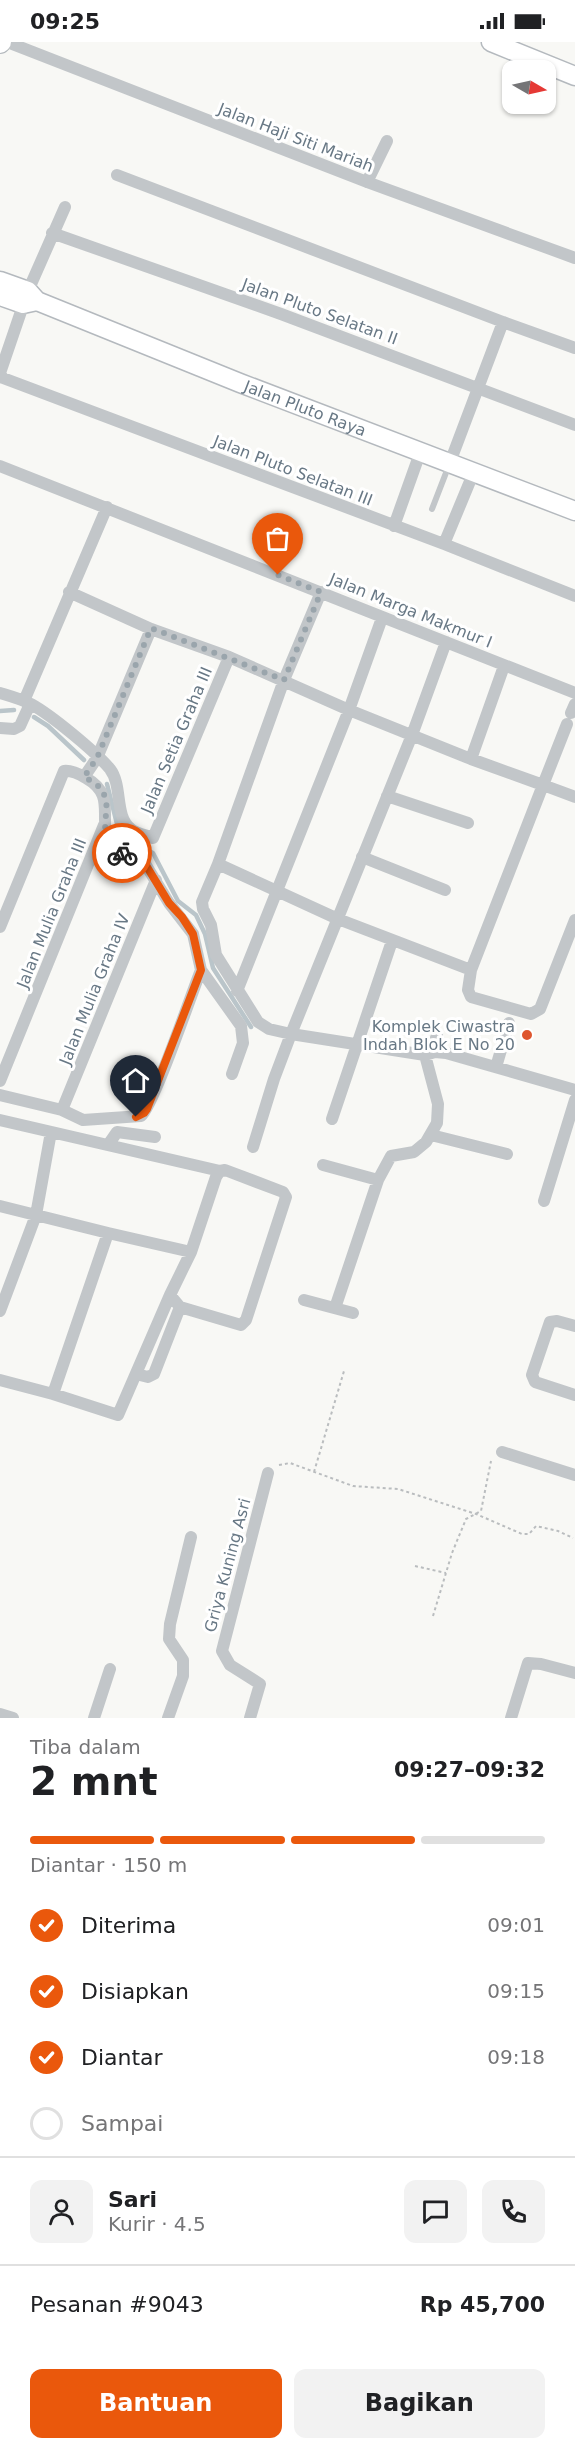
<!DOCTYPE html>
<html lang="id">
<meta charset="utf-8">
<style>
:root{--surface:#fff;--page:#f2f2f2;--text:#202124;--muted:#757577;--line:#e0e0e0;--accent:#ea580c}
body{margin:0;font-family:"DejaVu Sans",sans-serif;background:var(--page);color:var(--text);height:100vh;display:flex;flex-direction:column;font-size:22px;white-space:nowrap}
*{box-sizing:border-box;margin:0}
p{font-size:20px;color:var(--muted)}
.icon{flex:none;width:33px;height:33px;fill:none;stroke:currentColor;stroke-width:2;stroke-linecap:round;stroke-linejoin:round}
.map{position:relative;height:1676px;overflow:hidden}
.sheet{display:flex;flex-direction:column;background:var(--surface);flex:1}
.sheet>*{flex:none}
.needle{width:39px;rotate:99deg}
.controls{position:absolute;left:502px;top:18px;display:grid;gap:12px}
.controls a{display:grid;place-items:center;width:54px;height:54px;border-radius:12px;background:var(--surface);box-shadow:0 2px 4px #0004;font-size:30px}
.pin{position:absolute;display:grid;place-items:center;width:51px;height:51px;color:#fff;margin:-62px -26px;border-radius:50% 50% 50% 0;rotate:-45deg;box-shadow:0 0 6px #0007}
.pin .icon{rotate:45deg}
.courier{position:absolute;display:grid;place-items:center;width:60px;height:60px;margin:-30px;border:4px solid #ea580c;border-radius:50%;background:#fff;color:#222;box-shadow:0 2px 8px #0007}
.headline em{font-style:normal;font-weight:600}
.headline div{display:flex;flex-direction:column-reverse}
.headline{display:flex;align-items:center;justify-content:space-between;height:102px;padding:0 30px}
h1{font-size:39px;font-weight:600;line-height:45px}
.bar{display:grid;grid-template-columns:repeat(4,1fr);gap:9px 6px;align-content:center;height:72px;padding:0 30px}
.bar i{height:8px;border-radius:4px;background:var(--line)}
.bar .on{background:var(--accent)}
.bar p{grid-column:span 4}
.line{display:flex;align-items:center;gap:15px;padding:0 30px;border-top:2px solid var(--line)}
.line div{flex:1}
.round{display:grid;place-items:center;flex:none;width:63px;height:63px;border-radius:12px;background:var(--page)}
ol{padding:0 30px;list-style:none}
li{display:flex;align-items:center;gap:18px;height:66px}
li p{margin-inline-start:auto}
li .icon{padding:6px;border-radius:50%;background:var(--accent);color:#fff;stroke-width:4}
li:last-child{color:var(--muted)}
li i{width:33px;height:33px;border:3px solid var(--line);border-radius:50%}
.cta{display:flex;gap:12px;margin-top:auto;padding:12px 30px}
.cta a{flex:1;height:69px;border-radius:12px;background:var(--accent);color:#fff;font-size:24px;font-weight:600;line-height:69px;text-align:center}
.cta a+a{background:var(--page);color:var(--text)}
.status{display:flex;justify-content:space-between;align-items:center;height:42px;padding:0 30px;background:var(--surface);direction:ltr}
.status svg{height:16px;fill:currentColor}
.map>svg:first-child{display:block}
.lines{fill:none;stroke-linecap:round;stroke-linejoin:round}
.stream{stroke:#bac5ca;stroke-width:4.5}
.secondary-casing{stroke:#b4b9be;stroke-width:21}
.primary-casing{stroke:#b3b8bc;stroke-width:22}
.path{stroke:#babdbf;stroke-width:2;stroke-dasharray:3 3;stroke-linecap:butt}
.lane{stroke:#c2c6c9;stroke-width:6}
.street{stroke:#c2c6c9;stroke-width:12}
.secondary{stroke:#fff;stroke-width:18}
.primary{stroke:#fff;stroke-width:20}
.done{stroke:#9aa5ac;stroke-width:6;stroke-dasharray:0 10.8}
.route{stroke:#ea580c;stroke-width:8}
.poi-dot{fill:#de562f;stroke:#fff;stroke-width:2}
.labels{text-anchor:middle;stroke-width:6;stroke-linejoin:round;paint-order:stroke}
.street-label{font-size:16px;fill:#687885;stroke:#fff}
.poi-label{font-size:16px;fill:#687885;stroke:#fff;text-anchor:end}
</style>
<div class="status"><b>09:25</b><svg viewBox="0 0 49 12"><path d="M0 12V9h3v3zM5 12V6h3v6zM10 12V3h3v9zM15 12V0h3v12zM26 1h20v11H26zM47 4h2v5h-2z"/></svg></div>
<div class="map">
<svg width="575" height="1676" viewBox="0 0 575 1676">
<rect width="100%" height="100%" fill="#f8f8f5"/>
<g class="lines">
<path class="stream" d="M0,669L14,668
M34,675L48,684L84,718
M107,742L119,790L130,800L153,811L178,859L196,873L205,892L213,926L251,985"/>
<g class="secondary-casing">
<g id="secondary">
<path d="M491,0L575,34"/>
<path id="s1" d="M0,239L28,249L37,259L240,341L575,469"/>
<path d="M0,254L23,262L37,259"/>
</g>
</g>
<g class="primary-casing">
<path id="primary" d="M0,1L1,0"/>
</g>
<path class="path" d="M279,1423L290,1421L353,1444L398,1447L476,1472L522,1492H529L536,1484L558,1489L573,1496
M314,1430L344,1329
M415,1524L446,1531
M433,1574L452,1511L466,1477L481,1469L491,1419"/>
<path class="lane" d="M432,467L449,423"/>
<path class="street" d="M7,0L367,140L575,216
M117,133L503,280L449,423
M367,140L387,99
M52,191L281,272L575,383
M503,280L575,306
M0,331L28,249L65,165
M0,332L3,336L444,502L575,554
M0,424L575,651
M394,484L420,411
M444,502L473,432
M69,550L151,587L229,615L349,668L471,717L504,624
M321,550L284,638L218,822L338,877L471,928L543,743L471,717
M0,651C10,654 21,657 31,662C51,673 95,709 110,727C123,744 114,774 131,787C137,792 146,793 153,796L229,615
M24,659L107,465
M571,671L575,662
M567,682L543,743L575,755
M0,686L14,687L20,684L30,662
M84,735L97,716L151,587
M387,754L468,781
M362,815L445,848
M218,822L202,860L203,867L211,883L216,913L258,980L269,987L291,992L425,1013L438,1062L437,1081L426,1100L414,1110L391,1114L378,1138L335,1266
M0,885L64,729C71,728 79,732 86,736C116,753 99,774 108,800L125,813L144,820L169,861L193,892L201,928L241,984L243,1001L232,1032
M471,928L468,948L471,955L531,972L540,967L575,878
M237,949L349,668L382,576
M431,1011L437,993
M425,1013L435,1010L446,1011L575,1048
M496,1025L509,981
M0,1039L104,783
M0,1053L62,1068L83,1078L141,1074C153,1065 192,950 201,928
M62,1068L156,838
M332,1077L392,899
M0,1078L220,1129
M431,1093L507,1112
M108,1103L117,1090L155,1095
M253,1105L274,1037L291,992L412,693L446,600
M323,1123L378,1138
M225,1128L283,1150L286,1155L246,1278L241,1283L180,1265L170,1253L191,1210L216,1135L220,1129Z
M544,1159L575,1058
M0,1164L108,1191L53,1352L118,1373L170,1253
M108,1191L191,1210
M304,1258L353,1271
M0,1269L36,1173L51,1090
M575,1284L557,1279L550,1280L532,1333L535,1340L575,1353
M136,1332L148,1335L154,1332L180,1265
M0,1338L53,1352
M502,1410L575,1433
M0,1672L13,1676
M94,1676L110,1627
M168,1676L183,1634V1618L169,1597L170,1582L191,1495
M250,1676L260,1642L230,1623L222,1609L268,1431
M511,1676L528,1621L541,1622L575,1631"/>
<use href="#secondary" class="secondary"/>
<use href="#primary" class="primary"/>
</g>
<g class="lines">
<path class="done" d="M122,811C89,789 118,769 100,746C96,741 89,738 84,735L97,716L151,586L284,638L321,550L278,533"/>
<path class="route" d="M122,811L144,820L169,861L182,875L193,892L201,928L147,1067L144,1071L136,1075"/>
</g>
<circle class="poi-dot" cx="527" cy="993" r="6"/>
<g class="labels">
<g class="street-label">
<text transform="translate(296 95) rotate(21)" y="6">Jalan Haji Siti Mariah</text>
<text transform="translate(320 269) rotate(20)" y="6">Jalan Pluto Selatan II</text>
<text dy="6" stroke="none"><textPath href="#s1" startOffset="332">Jalan Pluto Raya</textPath></text>
<text transform="translate(293 428) rotate(21)" y="6">Jalan Pluto Selatan III</text>
<text transform="translate(411 568) rotate(22)" y="6">Jalan Marga Makmur I</text>
<text transform="translate(176 698) rotate(-67)" y="6">Jalan Setia Graha III</text>
<text transform="translate(51 871) rotate(-68)" y="6">Jalan Mulia Graha III</text>
<text transform="translate(94 947) rotate(-68)" y="6">Jalan Mulia Graha IV</text>
<text transform="translate(227 1523) rotate(-75)" y="6">Griya Kuning Asri</text>
</g>
<g class="poi-label">
<text x="515" y="990">Komplek Ciwastra<tspan x="515" dy="18">Indah Blok E No 20</tspan></text>
</g>
</g>
</svg>
<div class="controls">
<a><svg class="needle" viewBox="-14 -14 28 28"><path d="M0-13l5 13h-10z" fill="#e53935"/><path d="M0 13l5-13h-10z" fill="#757577"/></svg></a>
</div>
<div class="pin" style="left:278px;top:533px;background:#ea580c"><svg class="icon" aria-label="bag" viewBox="0 0 24 24"><path d="M5 8h14l-1 12H6zM9 8a3 3 0 0 1 6 0"/></svg></div>
<div class="pin" style="left:136px;top:1075px;background:#1f2937"><svg class="icon" aria-label="home" viewBox="0 0 24 24"><path d="M3 11l9-7 9 7M6 9v11h12V9"/></svg></div>
<div class="courier" style="left:122px;top:811px"><svg class="icon" aria-label="bike" viewBox="0 0 24 24"><circle cx="6" cy="16" r="4"/><circle cx="18" cy="16" r="4"/><path d="M6 16l4-8h5l3 8M10 8l3 8H6M13 5h3"/></svg></div>
</div>
<section class="sheet">
<div class="headline"><div><h1>2 mnt</h1><p>Tiba dalam</p></div><em>09:27–09:32</em></div>
<div class="bar"><i class="on"></i><i class="on"></i><i class="on"></i><i></i><p>Diantar · 150 m</p></div>
<ol>
<li><svg class="icon" aria-label="check" viewBox="0 0 24 24"><path d="M5 12l5 5 9-10"/></svg>Diterima<p>09:01</p></li>
<li><svg class="icon" aria-label="check" viewBox="0 0 24 24"><path d="M5 12l5 5 9-10"/></svg>Disiapkan<p>09:15</p></li>
<li><svg class="icon" aria-label="check" viewBox="0 0 24 24"><path d="M5 12l5 5 9-10"/></svg>Diantar<p>09:18</p></li>
<li><i></i>Sampai</li>
</ol>
<div class="line" style="height:108px"><a class="round"><svg class="icon" aria-label="person" viewBox="0 0 24 24"><circle cx="12" cy="8" r="4"/><path d="M4 21q1-7 8-7t8 7"/></svg></a><div><b>Sari</b><p>Kurir · 4.5</p></div><a class="round"><svg class="icon" aria-label="chat" viewBox="0 0 24 24"><path d="M4 5h16v11H9l-5 4z"/></svg></a><a class="round"><svg class="icon" aria-label="phone" viewBox="0 0 24 24"><path d="M5 4h4l2 5-3 2q2 4 5 5l2-3 5 2v4C11 20 4 13 5 4z"/></svg></a></div>
<div class="line" style="height:78px"><div>Pesanan #9043</div><b>Rp 45,700</b></div>
<div class="cta"><a>Bantuan</a><a>Bagikan</a></div>
</section>
